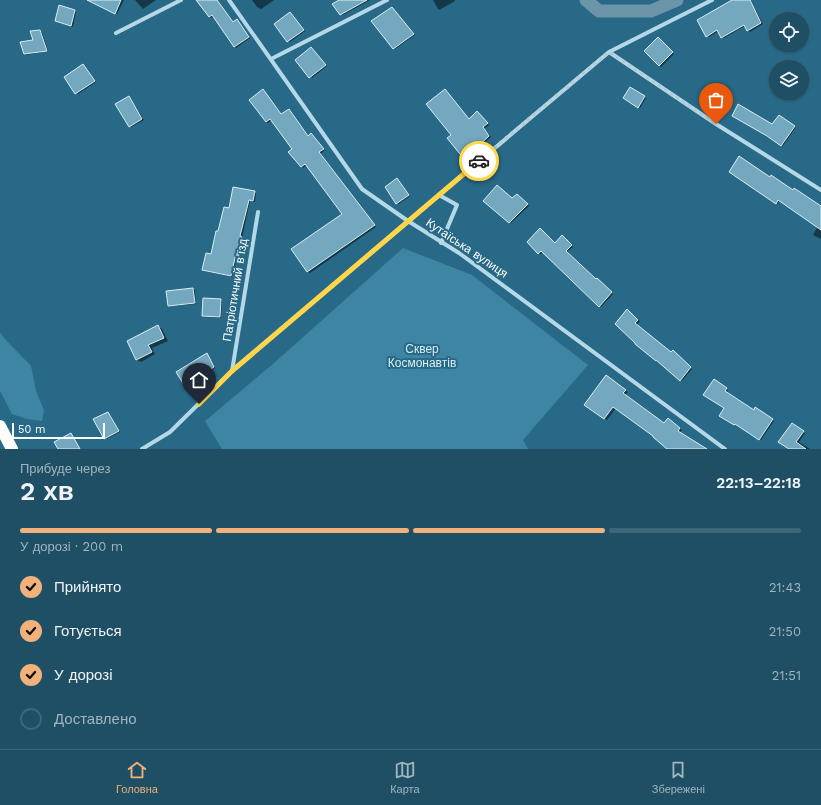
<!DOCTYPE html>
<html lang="uk">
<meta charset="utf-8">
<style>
:root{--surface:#1e4f65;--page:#2b596e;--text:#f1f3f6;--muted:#a1b5bf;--line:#3c6679;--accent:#f0b17b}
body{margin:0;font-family:"Work Sans",sans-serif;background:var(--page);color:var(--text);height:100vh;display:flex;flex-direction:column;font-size:15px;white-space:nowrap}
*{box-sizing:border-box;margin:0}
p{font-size:13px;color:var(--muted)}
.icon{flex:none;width:22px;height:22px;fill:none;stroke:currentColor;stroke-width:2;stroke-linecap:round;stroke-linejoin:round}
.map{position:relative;height:449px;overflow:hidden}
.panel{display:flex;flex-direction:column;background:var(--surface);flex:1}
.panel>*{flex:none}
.fabs{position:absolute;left:769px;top:12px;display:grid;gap:8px}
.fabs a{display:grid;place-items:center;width:40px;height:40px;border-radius:50%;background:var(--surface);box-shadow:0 1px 3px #0004,0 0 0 1px var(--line);font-size:20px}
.scale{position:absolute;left:12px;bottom:10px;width:93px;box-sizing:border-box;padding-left:4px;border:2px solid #fff;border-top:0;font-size:11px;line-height:14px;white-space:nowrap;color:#fff;-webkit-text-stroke:3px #286987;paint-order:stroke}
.pin{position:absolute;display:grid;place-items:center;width:34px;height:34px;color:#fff;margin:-41px -17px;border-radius:50% 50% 50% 0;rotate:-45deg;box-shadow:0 0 4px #0007}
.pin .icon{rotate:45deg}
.courier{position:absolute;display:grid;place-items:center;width:40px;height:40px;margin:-20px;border:3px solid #ffd54a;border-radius:50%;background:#fff;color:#222;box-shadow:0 1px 5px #0007}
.headline em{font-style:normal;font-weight:600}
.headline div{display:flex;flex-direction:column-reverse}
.headline{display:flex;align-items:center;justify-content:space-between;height:68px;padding:0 20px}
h1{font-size:26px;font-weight:600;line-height:30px}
.bar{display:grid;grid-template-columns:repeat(4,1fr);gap:6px 4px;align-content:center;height:48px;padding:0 20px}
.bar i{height:5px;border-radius:3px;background:var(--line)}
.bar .on{background:var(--accent)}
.bar p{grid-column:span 4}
ol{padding:0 20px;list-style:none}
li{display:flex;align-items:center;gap:12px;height:44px}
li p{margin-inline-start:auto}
li .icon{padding:4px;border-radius:50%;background:var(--accent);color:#111;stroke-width:4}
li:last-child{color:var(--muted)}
li i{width:22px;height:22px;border:2px solid var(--line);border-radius:50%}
.tab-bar{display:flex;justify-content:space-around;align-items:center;height:56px;border-top:1px solid var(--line);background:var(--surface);font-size:11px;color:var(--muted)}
.tab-bar a{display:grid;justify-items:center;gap:2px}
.tab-bar .on{color:var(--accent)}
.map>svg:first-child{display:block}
.green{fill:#3d85a3}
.shadow{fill:#0007}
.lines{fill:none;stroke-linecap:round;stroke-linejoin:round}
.canal{stroke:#6c95a9;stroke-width:13}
.building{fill:#74a8bf;stroke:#d8edf6}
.street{stroke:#b4d8e8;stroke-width:4}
.highway{stroke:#fff;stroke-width:12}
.done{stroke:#b4cad5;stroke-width:4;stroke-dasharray:0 7.2}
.route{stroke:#ffd54a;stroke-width:5}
.labels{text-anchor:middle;stroke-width:4;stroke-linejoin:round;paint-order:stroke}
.street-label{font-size:12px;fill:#fff;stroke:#286987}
.park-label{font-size:12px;fill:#d8edf6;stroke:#286987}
</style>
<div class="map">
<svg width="821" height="449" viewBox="0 0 821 449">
<rect width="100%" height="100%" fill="#286987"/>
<path class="green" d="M403,248L472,275L588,365L523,440L528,449H222L205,421L274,363Z
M0,332L4,338L31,366L36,391L44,410L42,421L27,419L12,414L0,391Z"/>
<path class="shadow" d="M92,0H124L117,14L92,1Z
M135,0H156L143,9Z
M202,0H217L234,23L239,22L250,38L236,48L235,47L214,16L212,18L210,17L199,2Z
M252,0H274L261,9L257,7Z
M341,0H370L343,15L341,14Z
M433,0H455V1L439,10L438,9Z
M733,0H750L763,24L750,32L748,31L745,26L724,38L722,37L719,31L709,37L707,36Z
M392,8L394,9L415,35L395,49L394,48Z
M74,11L76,12L73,27L58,22Z
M292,15L305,31L290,42L288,41L275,24Z
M40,31L42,32L48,51L26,55L24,54L34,41Z
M660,39L674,54L661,67L659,66Z
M311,48L327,66L312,78L296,60Z
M83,65L85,67L96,82L78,94L76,93Z
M631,88L646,98L640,108L624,98Z
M263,90L265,92L282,115L289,110L291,111L309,137L311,134L313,136L325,150L321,154L376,227L310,273L308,272L292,250L343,214L307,165L303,168L301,166L293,149L272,120L268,123L266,122Z
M129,97L130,98L144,120L131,127L129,126Z
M477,112L489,125L484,129L491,137L466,159L464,158Z
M779,116L796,127L783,146L767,135Z
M770,178L821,209V239L813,235L818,226L780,200L778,204L776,203Z
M397,179L399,180L410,196L399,204L397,203L386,187Z
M254,192L256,193L255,202L250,201L242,238L243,239L241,250H239L232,277L205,271L219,232L230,209Z
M519,196L529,206L511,223L485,201L513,199Z
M564,238L573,247L567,252L597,280L599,281L613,294L601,307L543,251L541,254L539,253L528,242L555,244Z
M193,289L195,290L196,304L171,306L169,305Z
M220,300L222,301L221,318L205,317L203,316Z
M629,312L640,321L637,325L672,353H675L692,369L682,381L658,360L636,344Z
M158,326L162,329L168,341L152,348L155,354L141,362L137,360L128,341Z
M207,355L208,356L215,368L186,385L185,384Z
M608,378L628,392L625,395L665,424L670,421L682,430L679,433L705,449H673L616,408L607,420L585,405Z
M714,380L728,390L726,393L754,411L756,409L774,421L761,440L737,424L736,425L720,415L725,408Z
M108,413L110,414L120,432L106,439L104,438Z
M792,424L805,433L799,442L810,449H791Z"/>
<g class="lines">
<path class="canal" d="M586,0L599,11H651L677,0"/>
</g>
<path class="building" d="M87,0H121L115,14Z
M196,0H217L233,22L237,19L249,37L234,47L212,15L209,17Z
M339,0H367L340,15L332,4Z
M732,0H750L761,23L747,31L744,25L721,38L717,30L706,37L697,20Z
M59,5L75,10L71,26L55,21Z
M392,7L414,34L393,49L371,21Z
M290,12L304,30L287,42L274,24Z
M40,30L47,51L24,54L20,42L33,40L30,31Z
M658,37L673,52L659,66L644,51Z
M311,47L326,65L309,78L295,60Z
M83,64L95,81L75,94L64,77Z
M630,87L645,96L638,108L623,98Z
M263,89L281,114L289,109L308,136L311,133L324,149L319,152L375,225L307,272L291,249L342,214L305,164L301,167L288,152L292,149L270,119L266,122L249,100Z
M445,89L469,119L477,111L488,123L483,127L489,136L464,159L447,138L451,135L426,104Z
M129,96L142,119L129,127L115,104Z
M738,104L772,124L779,115L795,126L781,146L767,136L732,116Z
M739,156L770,177L771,175L793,190L794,188L821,206V230L778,200L776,204L729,172Z
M397,178L409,195L396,204L385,187Z
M497,185L512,198L517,194L528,204L509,223L483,201Z
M233,187L255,191L253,201L249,200L240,236L242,237L239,250L237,249L231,276L202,270L206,253L211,254L216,231H218L224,207L229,208Z
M540,228L555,243L562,235L572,245L566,251L596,279L597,278L612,292L599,307L541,251L538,254L527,242Z
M193,288L195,303L168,306L166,291Z
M203,298L221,299L220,317L202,316Z
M627,309L638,320L635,323L671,352L673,350L691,367L680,381L656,360V361L635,344V343L615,324Z
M158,325L164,338L148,345L152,352L136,360L127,341Z
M207,353L214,367L184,385L176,372Z
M606,375L626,390L623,393L664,423L668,418L680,428L678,431L707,449H667L653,437V436L613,407L604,419L584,405Z
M714,379L727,388L725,391L754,410L755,407L773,419L759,440L735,424L734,425L719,416L724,408L703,395Z
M108,412L119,431L104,439L93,419Z
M792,423L804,431L796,442L806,449H789L778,442Z
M71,433L80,449H58L54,442Z"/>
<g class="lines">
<path class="street" d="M229,0L362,189L408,221L459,253L725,449
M116,33L181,0
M609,52L716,124L821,190
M271,59L387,0
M439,195L457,205L441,243
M232,371L258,212
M142,449L170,432L232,371L439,195L609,52L712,0"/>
<path class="highway" d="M0,426L12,449"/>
</g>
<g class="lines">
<path class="done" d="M479,161L609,52L716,124"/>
<path class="route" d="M199,404L232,371L479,161"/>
</g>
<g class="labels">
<g class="street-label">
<text transform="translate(467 248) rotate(34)" y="4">Кутаїська вулиця</text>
<text transform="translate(235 290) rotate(-81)" y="4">Патріотичний в’їзд</text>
</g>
<g class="park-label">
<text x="422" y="353">Сквер<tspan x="422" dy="14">Космонавтів</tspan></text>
</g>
</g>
</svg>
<div class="fabs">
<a><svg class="icon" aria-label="locate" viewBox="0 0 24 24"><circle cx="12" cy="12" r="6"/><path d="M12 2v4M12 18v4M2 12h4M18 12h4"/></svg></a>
<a><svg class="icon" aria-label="layers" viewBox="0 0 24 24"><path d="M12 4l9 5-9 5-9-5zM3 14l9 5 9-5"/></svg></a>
</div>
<div class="scale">50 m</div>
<div class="pin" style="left:716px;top:124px;background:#ea580c"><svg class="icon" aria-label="bag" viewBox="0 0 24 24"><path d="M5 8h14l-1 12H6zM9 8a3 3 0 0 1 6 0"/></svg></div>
<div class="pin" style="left:199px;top:404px;background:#1f2937"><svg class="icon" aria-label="home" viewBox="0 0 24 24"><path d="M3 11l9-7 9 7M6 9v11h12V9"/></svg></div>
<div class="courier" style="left:479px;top:161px"><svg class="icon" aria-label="car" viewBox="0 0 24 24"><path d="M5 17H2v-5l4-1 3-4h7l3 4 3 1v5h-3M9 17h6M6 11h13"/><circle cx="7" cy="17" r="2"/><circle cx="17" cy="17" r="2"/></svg></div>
</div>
<section class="panel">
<div class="headline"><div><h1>2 хв</h1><p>Прибуде через</p></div><em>22:13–22:18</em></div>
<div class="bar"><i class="on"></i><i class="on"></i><i class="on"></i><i></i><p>У дорозі · 200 m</p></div>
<ol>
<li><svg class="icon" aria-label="check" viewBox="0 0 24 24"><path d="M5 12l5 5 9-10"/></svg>Прийнято<p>21:43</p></li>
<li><svg class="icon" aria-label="check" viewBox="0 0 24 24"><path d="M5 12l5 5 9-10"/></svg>Готується<p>21:50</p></li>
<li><svg class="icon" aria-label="check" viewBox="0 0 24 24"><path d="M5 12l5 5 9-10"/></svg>У дорозі<p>21:51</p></li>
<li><i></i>Доставлено</li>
</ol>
</section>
<nav class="tab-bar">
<a class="on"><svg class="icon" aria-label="home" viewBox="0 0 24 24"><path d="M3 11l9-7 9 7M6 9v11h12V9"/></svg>Головна</a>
<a><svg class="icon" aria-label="map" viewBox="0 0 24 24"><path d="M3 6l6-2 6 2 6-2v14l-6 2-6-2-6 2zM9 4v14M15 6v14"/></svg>Карта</a>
<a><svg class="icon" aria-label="saved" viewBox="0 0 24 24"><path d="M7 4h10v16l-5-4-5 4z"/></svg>Збережені</a>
</nav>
